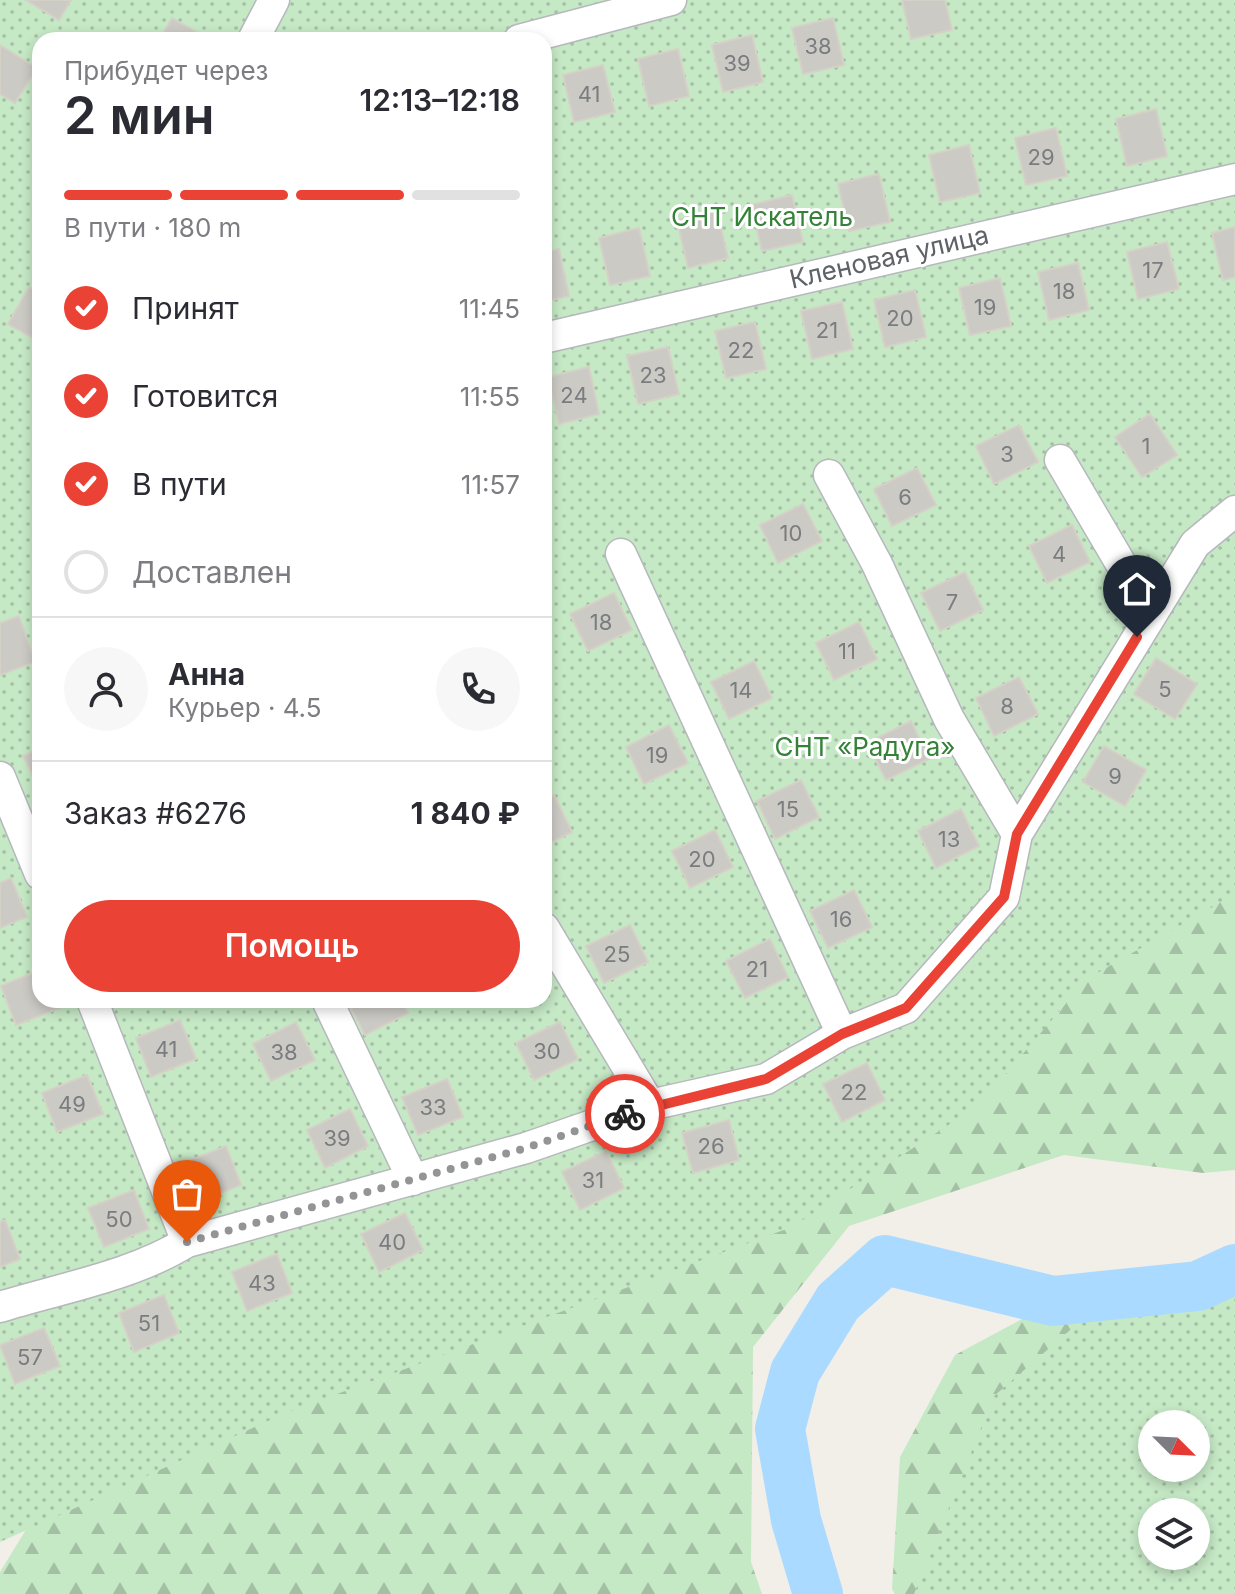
<!DOCTYPE html>
<html lang="ru">
<meta charset="utf-8">
<style>
:root{--surface:#fff;--page:#f7f7f7;--text:#2b2b33;--muted:#7c7c81;--line:#e1e1e2;--accent:#ea4335}
body{margin:0;font-family:Inter,sans-serif;background:var(--page);color:var(--text);height:100vh;display:flex;flex-direction:column;font-size:30px;white-space:nowrap}
*{box-sizing:border-box;margin:0}
p{font-size:26px;color:var(--muted)}
.icon{flex:none;width:44px;height:44px;fill:none;stroke:currentColor;stroke-width:2;stroke-linecap:round;stroke-linejoin:round}
.map{position:relative;flex:1;overflow:hidden}
.drawer{position:absolute;left:32px;top:32px;width:520px;height:976px;display:flex;flex-direction:column;background:var(--surface);border-radius:24px;box-shadow:0 4px 12px #0003}
.drawer>*{flex:none}
.needle{width:52px;rotate:114deg}
.fabs{position:absolute;left:1138px;top:1410px;display:grid;gap:16px}
.fabs a{display:grid;place-items:center;width:72px;height:72px;border-radius:50%;background:var(--surface);box-shadow:0 4px 12px #0003;font-size:40px}
.pin{position:absolute;display:grid;place-items:center;width:68px;height:68px;color:#fff;margin:-82px -34px;border-radius:50% 50% 50% 0;rotate:-45deg;box-shadow:0 0 8px #0007}
.pin .icon{rotate:45deg}
.courier{position:absolute;display:grid;place-items:center;width:80px;height:80px;margin:-40px;border:6px solid #ea4335;border-radius:50%;background:#fff;color:#222;box-shadow:0 2px 10px #0007}
.summary em{font-style:normal;font-weight:600}
.summary div{display:flex;flex-direction:column-reverse}
.summary{display:flex;align-items:center;justify-content:space-between;height:136px;padding:0 32px}
h1{font-size:52px;font-weight:600;line-height:60px}
.bar{display:grid;grid-template-columns:repeat(4,1fr);gap:12px 8px;align-content:center;height:96px;padding:0 32px}
.bar i{height:10px;border-radius:6px;background:var(--line)}
.bar .selected{background:var(--accent)}
.bar p{grid-column:span 4}
.line{display:flex;align-items:center;gap:20px;padding:0 32px;border-top:2px solid var(--line)}
.line div{flex:1}
.round{display:grid;place-items:center;flex:none;width:84px;height:84px;border-radius:42px;background:var(--page)}
ol{padding:0 32px;list-style:none}
li{display:flex;align-items:center;gap:24px;height:88px}
li p{margin-inline-start:auto}
li .icon{padding:8px;border-radius:50%;background:var(--accent);color:#fff;stroke-width:4}
li:last-child{color:var(--muted)}
li i{width:44px;height:44px;border:4px solid var(--line);border-radius:50%}
.cta{display:flex;gap:16px;margin-top:auto;padding:16px 32px}
.cta a{flex:1;height:92px;border-radius:48px;background:var(--accent);color:#fff;font-size:32px;font-weight:600;line-height:92px;text-align:center}
.map>svg:first-child{display:block}
.forest{fill:url(#forest-firs);fill-rule:evenodd}
.garden{fill:url(#garden-dots);fill-rule:evenodd}
.lines{fill:none;stroke-linecap:round;stroke-linejoin:round}
.river{stroke:#aadaff;stroke-width:50}
.building{fill:#cccac5;stroke:#d6d1c6;stroke-width:2}
.street-casing{stroke:#b5b8bc;stroke-width:33}
.street{stroke:#fff;stroke-width:30}
.done{stroke:#929495;stroke-width:8;stroke-dasharray:0 14.4}
.route{stroke:#ea4335;stroke-width:10}
.labels{text-anchor:middle;stroke-width:6;stroke-linejoin:round;paint-order:stroke}
.number-label{font-size:22px;fill:#7a7d7f}
.park-label{font-size:26px;fill:#348238;stroke:#fff}
.street-label{font-size:26px;fill:#5f6368;stroke:#fff}
</style>
<div class="map">
<svg width="1235" height="1594" viewBox="0 0 1235 1594">
<defs>
<pattern id="forest-firs" width="22" height="20" patternUnits="userSpaceOnUse" patternTransform="scale(2)"><rect width="22" height="20" fill="#c5e8c5"/><path d="M5 1l3.5 6h-7zM16 11l3.5 6h-7z" fill="#a3c0a4"/></pattern>
<pattern id="garden-dots" width="8" height="8" patternUnits="userSpaceOnUse" patternTransform="scale(2)"><rect width="8" height="8" fill="#c5e8c5"/><path d="M2 2h.1M6 6h.1" fill="none" stroke="#a3c0a4" stroke-width="1.8" stroke-linecap="round"/></pattern>
</defs>
<rect width="100%" height="100%" fill="#f1efe8"/>
<path class="forest" d="M1235,764V1170L1203,1173L1064,1155L849,1226L753,1347L751,1562L762,1594H0V1572L56,1481Z
M1182,1315L1235,1594H895L892,1589L900,1457L955,1355L1022,1319ZM1152,1424H1196V1468H1152ZM1152,1512H1196V1556H1152Z"/>
<path class="garden" d="M0,0H1235V894L1087,979L979,1105L792,1227L288,1412L0,1542ZM40,40H544V1000H40Z
M1137,1272L1235,1277V1594H914L994,1396ZM1152,1424H1196V1468H1152ZM1152,1512H1196V1556H1152Z"/>
<g class="lines">
<path class="river" d="M818,1594L796,1520L780,1429L795,1372L838,1302L885,1260L1053,1301L1198,1286L1235,1269"/>
</g>
<path class="building" d="M26,0H71L59,20Z
M902,0H945L952,30L911,39Z
M172,18L211,40H159Z
M833,18L844,65L803,74L792,28Z
M752,35L763,82L723,92L712,45Z
M0,45L37,68L15,103L0,94Z
M678,49L689,96L649,106L638,59Z
M603,65L615,112L574,122L563,75Z
M1156,109L1167,156L1127,166L1116,119Z
M1056,128L1067,176L1026,185L1015,138Z
M969,145L980,193L940,202L929,155Z
M879,174L890,222L849,231L838,184Z
M792,195L803,242L762,251L751,205Z
M717,211L728,258L688,268L677,220Z
M1235,227V277L1223,280L1212,233Z
M639,228L650,276L610,285L599,238Z
M1167,242L1179,289L1138,299L1127,252Z
M559,249L569,296L544,302V252Z
M1078,263L1089,310L1049,320L1038,272Z
M1000,278L1011,326L970,335L959,288Z
M29,287L40,294V342L8,324Z
M915,290L926,337L885,347L874,300Z
M842,302L853,349L812,359L801,311Z
M755,322L766,369L726,378L715,331Z
M668,347L679,394L638,404L627,356Z
M589,367L599,414L559,424L548,377Z
M1150,414L1177,455L1142,477L1115,437Z
M1019,425L1038,462L994,484L976,446Z
M917,468L936,505L892,526L874,489Z
M803,504L822,541L778,563L760,525Z
M1072,525L1090,562L1047,583L1029,546Z
M965,572L983,610L940,631L921,593Z
M614,593L632,630L588,651L570,614Z
M19,616L35,662L0,675V623Z
M859,622L877,659L834,680L816,643Z
M1156,658L1197,684L1175,719L1134,694Z
M754,661L772,698L729,719L711,682Z
M1019,677L1038,714L994,736L976,698Z
M911,721L929,759L886,780L867,743Z
M669,725L688,763L644,784L626,747Z
M1104,746L1146,770L1125,806L1083,782Z
M40,748V790L23,756Z
M801,780L819,817L775,839L757,801Z
M554,795L572,832L544,846V800Z
M961,809L979,846L936,868L918,831Z
M715,830L733,867L690,888L672,851Z
M11,878L27,917L0,928V883Z
M854,890L872,927L828,948L810,911Z
M630,925L648,962L604,983L586,946Z
M770,939L788,977L745,998L726,961Z
M40,970V1000H59L62,1007L16,1025L1,986Z
M347,1000H402L408,1013L365,1035Z
M180,1020L196,1059L151,1077L136,1038Z
M296,1022L315,1060L271,1081L253,1044Z
M560,1022L578,1059L534,1080L516,1043Z
M867,1063L885,1100L842,1122L823,1084Z
M87,1075L103,1114L57,1132L42,1093Z
M447,1079L463,1117L418,1135L402,1097Z
M350,1109L368,1146L325,1168L307,1130Z
M729,1120L739,1160L693,1173L682,1133Z
M226,1146L241,1185L196,1203L181,1164Z
M606,1151L624,1188L580,1210L562,1172Z
M134,1190L149,1229L104,1247L88,1208Z
M405,1213L423,1250L379,1272L361,1234Z
M5,1220L20,1259L0,1267V1222Z
M277,1254L292,1293L247,1311L232,1272Z
M164,1295L179,1333L134,1352L119,1313Z
M44,1328L60,1366L15,1384L0,1345Z"/>
<g class="lines">
<g class="street-casing">
<path id="street" d="M253,40L274,0
M519,40L671,0
M544,338L1235,179
M1060,460L1151,615
M829,475L877,564L949,719L1017,834
M621,554L842,1034
M0,777L40,874
M544,928L650,1105
M92,1000L187,1242
M327,1000L413,1180
M0,1307C61,1288 132,1276 187,1242L526,1148L650,1105L766,1079L842,1034L906,1008L1004,897L1017,834L1195,544L1235,511"/>
</g>
<use href="#street" class="street"/>
</g>
<g class="lines">
<path class="done" d="M187,1242L526,1148L625,1114"/>
<path class="route" d="M625,1114L766,1079L842,1034L906,1008L1004,897L1017,834L1137,637"/>
</g>
<g class="labels">
<g class="number-label">
<text x="818" y="54">38</text>
<text x="737" y="71">39</text>
<text x="589" y="102">41</text>
<text x="1041" y="165">29</text>
<text x="1153" y="278">17</text>
<text x="1064" y="299">18</text>
<text x="985" y="315">19</text>
<text x="900" y="326">20</text>
<text x="827" y="338">21</text>
<text x="741" y="358">22</text>
<text x="653" y="383">23</text>
<text x="574" y="403">24</text>
<text x="1146" y="454">1</text>
<text x="1007" y="462">3</text>
<text x="905" y="505">6</text>
<text x="791" y="541">10</text>
<text x="1059" y="562">4</text>
<text x="952" y="610">7</text>
<text x="601" y="630">18</text>
<text x="847" y="659">11</text>
<text x="1165" y="697">5</text>
<text x="741" y="698">14</text>
<text x="1007" y="714">8</text>
<text x="657" y="763">19</text>
<text x="1115" y="784">9</text>
<text x="788" y="817">15</text>
<text x="949" y="847">13</text>
<text x="702" y="867">20</text>
<text x="841" y="927">16</text>
<text x="617" y="962">25</text>
<text x="757" y="977">21</text>
<text x="166" y="1057">41</text>
<text x="547" y="1059">30</text>
<text x="284" y="1060">38</text>
<text x="854" y="1100">22</text>
<text x="72" y="1112">49</text>
<text x="433" y="1115">33</text>
<text x="337" y="1146">39</text>
<text x="711" y="1154">26</text>
<text x="593" y="1188">31</text>
<text x="119" y="1227">50</text>
<text x="392" y="1250">40</text>
<text x="262" y="1291">43</text>
<text x="149" y="1331">51</text>
<text x="30" y="1365">57</text>
</g>
<g class="park-label">
<text x="762" y="226">СНТ Искатель</text>
<text x="865" y="756">СНТ «Радуга»</text>
</g>
<g class="street-label">
<text transform="translate(889 257) rotate(-13)" y="9">Кленовая улица</text>
</g>
</g>
</svg>
<div class="fabs">
<a><svg class="needle" viewBox="-14 -14 28 28"><path d="M0-13l5 13h-10z" fill="#e53935"/><path d="M0 13l5-13h-10z" fill="#7c7c81"/></svg></a>
<a><svg class="icon" aria-label="layers" viewBox="0 0 24 24"><path d="M12 4l9 5-9 5-9-5zM3 14l9 5 9-5"/></svg></a>
</div>
<div class="pin" style="left:187px;top:1242px;background:#ea580c"><svg class="icon" aria-label="bag" viewBox="0 0 24 24"><path d="M5 8h14l-1 12H6zM9 8a3 3 0 0 1 6 0"/></svg></div>
<div class="pin" style="left:1137px;top:637px;background:#1f2937"><svg class="icon" aria-label="home" viewBox="0 0 24 24"><path d="M3 11l9-7 9 7M6 9v11h12V9"/></svg></div>
<div class="courier" style="left:625px;top:1114px"><svg class="icon" aria-label="bike" viewBox="0 0 24 24"><circle cx="6" cy="16" r="4"/><circle cx="18" cy="16" r="4"/><path d="M6 16l4-8h5l3 8M10 8l3 8H6M13 5h3"/></svg></div>
<section class="drawer">
<div class="summary"><div><h1>2 мин</h1><p>Прибудет через</p></div><em>12:13–12:18</em></div>
<div class="bar"><i class="selected"></i><i class="selected"></i><i class="selected"></i><i></i><p>В пути · 180 m</p></div>
<ol>
<li><svg class="icon" aria-label="check" viewBox="0 0 24 24"><path d="M5 12l5 5 9-10"/></svg>Принят<p>11:45</p></li>
<li><svg class="icon" aria-label="check" viewBox="0 0 24 24"><path d="M5 12l5 5 9-10"/></svg>Готовится<p>11:55</p></li>
<li><svg class="icon" aria-label="check" viewBox="0 0 24 24"><path d="M5 12l5 5 9-10"/></svg>В пути<p>11:57</p></li>
<li><i></i>Доставлен</li>
</ol>
<div class="line" style="height:144px"><a class="round"><svg class="icon" aria-label="person" viewBox="0 0 24 24"><circle cx="12" cy="8" r="4"/><path d="M4 21q1-7 8-7t8 7"/></svg></a><div><b>Анна</b><p>Курьер · 4.5</p></div><a class="round"><svg class="icon" aria-label="phone" viewBox="0 0 24 24"><path d="M5 4h4l2 5-3 2q2 4 5 5l2-3 5 2v4C11 20 4 13 5 4z"/></svg></a></div>
<div class="line" style="height:104px"><div>Заказ #6276</div><b>1 840 ₽</b></div>
<div class="cta"><a>Помощь</a></div>
</section>
</div>
